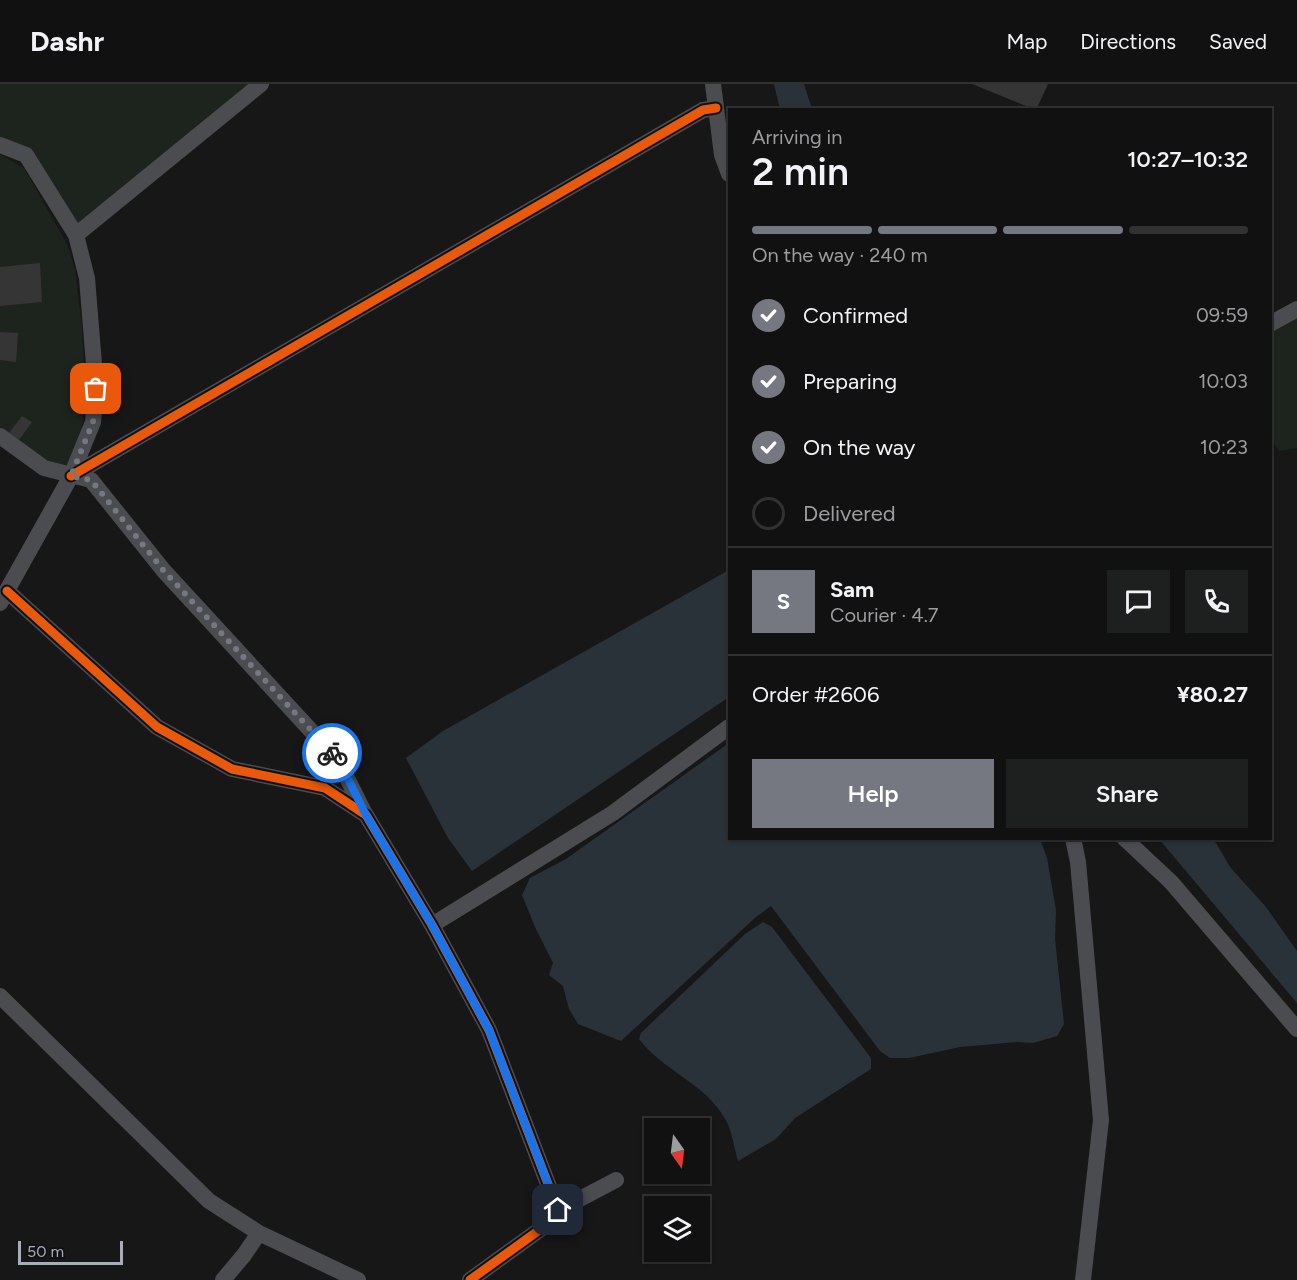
<!DOCTYPE html>
<meta charset="utf-8">
<style>
:root{--surface:#111;--page:#1e1f1f;--text:#f1f3f6;--muted:#9c9d9f;--line:#303131;--accent:#757880}
body{margin:0;font-family:Figtree,sans-serif;background:var(--page);color:var(--text);height:100vh;display:flex;flex-direction:column;font-size:22px;white-space:nowrap}
*{box-sizing:border-box;margin:0}
p{font-size:20px;color:var(--muted)}
.icon{flex:none;width:33px;height:33px;fill:none;stroke:currentColor;stroke-width:2;stroke-linecap:round;stroke-linejoin:round}
.map{position:relative;flex:1;overflow:hidden}
.side{position:absolute;left:728px;top:24px;width:544px;height:732px;display:flex;flex-direction:column;background:var(--surface);border-radius:0px;box-shadow:0 2px 4px #0004,0 0 0 2px var(--line)}
.side>*{flex:none}
.needle{width:39px;rotate:166deg}
.controls{position:absolute;left:644px;top:1034px;display:grid;gap:12px}
.controls a{display:grid;place-items:center;width:66px;height:66px;border-radius:0px;background:var(--surface);box-shadow:0 2px 4px #0004,0 0 0 2px var(--line);font-size:30px}
.scale{position:absolute;left:18px;bottom:15px;width:105px;box-sizing:border-box;padding-left:6px;border:3px solid #a8adb8;border-top:0;font-size:16px;line-height:21px;white-space:nowrap;color:#a8adb8;-webkit-text-stroke:4px #111113;paint-order:stroke}
.pin{position:absolute;display:grid;place-items:center;width:51px;height:51px;color:#fff;margin:-26px;border-radius:12px;box-shadow:0 3px 9px #0006}
.courier{position:absolute;display:grid;place-items:center;width:60px;height:60px;margin:-30px;border:4px solid #1a73e8;border-radius:50%;background:#fff;color:#222;box-shadow:0 2px 8px #0007}
.head em{font-style:normal;font-weight:600}
.head div{display:flex;flex-direction:column-reverse}
.head{display:flex;align-items:center;justify-content:space-between;height:102px;padding:0 24px}
h1{font-size:39px;font-weight:600;line-height:45px}
.bar{display:grid;grid-template-columns:repeat(4,1fr);gap:9px 6px;align-content:center;height:72px;padding:0 24px}
.bar i{height:8px;border-radius:4px;background:var(--line)}
.bar .active{background:var(--accent)}
.bar p{grid-column:span 4}
.line{display:flex;align-items:center;gap:15px;padding:0 24px;border-top:2px solid var(--line)}
.line div{flex:1}
.round{display:grid;place-items:center;flex:none;width:63px;height:63px;border-radius:0px;background:var(--page)}
ol{padding:0 24px;list-style:none}
li{display:flex;align-items:center;gap:18px;height:66px}
li p{margin-inline-start:auto}
li .icon{padding:6px;border-radius:50%;background:var(--accent);color:#fff;stroke-width:4}
li:last-child{color:var(--muted)}
li i{width:33px;height:33px;border:3px solid var(--line);border-radius:50%}
.button{display:flex;gap:12px;margin-top:auto;padding:12px 24px}
.button a{flex:1;height:69px;border-radius:0px;background:var(--accent);color:#fff;font-size:24px;font-weight:600;line-height:69px;text-align:center}
.button a+a{background:var(--page);color:var(--text)}
header{display:flex;align-items:center;gap:36px;box-sizing:border-box;height:84px;padding:0 30px;background:var(--surface);border-bottom:2px solid var(--line)}
header strong{font-size:28px}
nav{display:flex;gap:33px;margin-inline-start:auto;font-size:21px}
.map>svg:first-child{display:block}
.green{fill:#1d241e}
.water{fill:#2a3239}
.building{fill:#353536}
.lines{fill:none;stroke-linecap:round;stroke-linejoin:round}
.minor{stroke:#4b4c50;stroke-width:16}
.cycleway-casing{stroke:#111113;stroke-width:13}
.cycleway{stroke:#e8590c;stroke-width:9}
.done{stroke:#757880;stroke-width:6;stroke-dasharray:0 10.8}
.route{stroke:#1a73e8;stroke-width:8}
</style>
<header>
<strong>Dashr</strong>
<nav><a>Map</a><a>Directions</a><a>Saved</a></nav>
</header>
<div class="map">
<svg width="1297" height="1196" viewBox="0 0 1297 1196">
<rect width="100%" height="100%" fill="#171717"/>
<path class="green" d="M0,0H252L76,143L27,69L0,58Z
M0,70L24,84L67,160L75,185L82,244L85,304L82,344L67,387L0,351Z
M1297,230V364L1279,367L1271,355V245Z"/>
<path class="water" d="M774,0H804L812,25H780Z
M729,486V613L472,787L448,754L406,674L443,647Z
M729,659V754L1040,755L1047,774L1056,826L1055,855L1064,940L1057,952L1033,959L1017,958L960,963L909,974H890L880,967L771,822L756,833L621,957L578,940L569,925L563,902L549,891L553,879L535,843L522,811L530,794L566,775Z
M1159,755H1211L1216,759L1230,783L1266,823L1297,867V919Z
M763,838L772,843L871,974V985L795,1034L776,1055L738,1077C734,1064 732,1045 724,1033C704,999 662,986 639,955L641,949L745,850Z"/>
<path class="building" d="M972,0H1048L1036,26Z
M40,179L42,218L0,222V183Z
M0,248L18,249L16,278L0,276Z
M22,332L32,338L19,356L9,349Z"/>
<g class="lines">
<path class="minor" d="M713,0L722,71L729,90
M0,61L26,71L76,151L87,194L96,305L93,338L71,392L0,519
M76,151L261,0
M1270,240L1297,225
M0,352L44,384L91,396L164,487L338,676L365,730
M71,392L703,26L716,24
M7,507L157,643L232,685L325,704L366,731L432,841L489,946L558,1126L549,1139L470,1196
M1073,754L1078,778L1101,1036L1083,1196
M1124,754L1171,798L1297,945
M432,841L613,729L729,643
M0,912L209,1117L259,1149L358,1196
M557,1127L616,1096
M223,1196L244,1171L259,1149"/>
<g class="cycleway-casing">
<path id="cycleway" d="M71,392L703,26L716,24
M7,507L157,643L232,685L325,704L366,731L432,841L489,946L558,1126L549,1139L470,1196"/>
</g>
<use href="#cycleway" class="cycleway"/>
</g>
<g class="lines">
<path class="done" d="M96,305L93,338L71,392L91,396L164,487L332,669"/>
<path class="route" d="M332,669L338,675L366,731L432,841L489,946L558,1126"/>
</g>
</svg>
<div class="controls">
<a><svg class="needle" viewBox="-14 -14 28 28"><path d="M0-13l5 13h-10z" fill="#e53935"/><path d="M0 13l5-13h-10z" fill="#9c9d9f"/></svg></a>
<a><svg class="icon" aria-label="layers" viewBox="0 0 24 24"><path d="M12 4l9 5-9 5-9-5zM3 14l9 5 9-5"/></svg></a>
</div>
<div class="scale">50 m</div>
<div class="pin" style="left:96px;top:305px;background:#ea580c"><svg class="icon" aria-label="bag" viewBox="0 0 24 24"><path d="M5 8h14l-1 12H6zM9 8a3 3 0 0 1 6 0"/></svg></div>
<div class="pin" style="left:558px;top:1126px;background:#1f2937"><svg class="icon" aria-label="home" viewBox="0 0 24 24"><path d="M3 11l9-7 9 7M6 9v11h12V9"/></svg></div>
<div class="courier" style="left:332px;top:669px"><svg class="icon" aria-label="bike" viewBox="0 0 24 24"><circle cx="6" cy="16" r="4"/><circle cx="18" cy="16" r="4"/><path d="M6 16l4-8h5l3 8M10 8l3 8H6M13 5h3"/></svg></div>
<section class="side">
<div class="head"><div><h1>2 min</h1><p>Arriving in</p></div><em>10:27–10:32</em></div>
<div class="bar"><i class="active"></i><i class="active"></i><i class="active"></i><i></i><p>On the way · 240 m</p></div>
<ol>
<li><svg class="icon" aria-label="check" viewBox="0 0 24 24"><path d="M5 12l5 5 9-10"/></svg>Confirmed<p>09:59</p></li>
<li><svg class="icon" aria-label="check" viewBox="0 0 24 24"><path d="M5 12l5 5 9-10"/></svg>Preparing<p>10:03</p></li>
<li><svg class="icon" aria-label="check" viewBox="0 0 24 24"><path d="M5 12l5 5 9-10"/></svg>On the way<p>10:23</p></li>
<li><i></i>Delivered</li>
</ol>
<div class="line" style="height:108px"><b class="round" style="background:var(--accent);color:#fff">S</b><div><b>Sam</b><p>Courier · 4.7</p></div><a class="round"><svg class="icon" aria-label="chat" viewBox="0 0 24 24"><path d="M4 5h16v11H9l-5 4z"/></svg></a><a class="round"><svg class="icon" aria-label="phone" viewBox="0 0 24 24"><path d="M5 4h4l2 5-3 2q2 4 5 5l2-3 5 2v4C11 20 4 13 5 4z"/></svg></a></div>
<div class="line" style="height:78px"><div>Order #2606</div><b>¥80.27</b></div>
<div class="button"><a>Help</a><a>Share</a></div>
</section>
</div>
